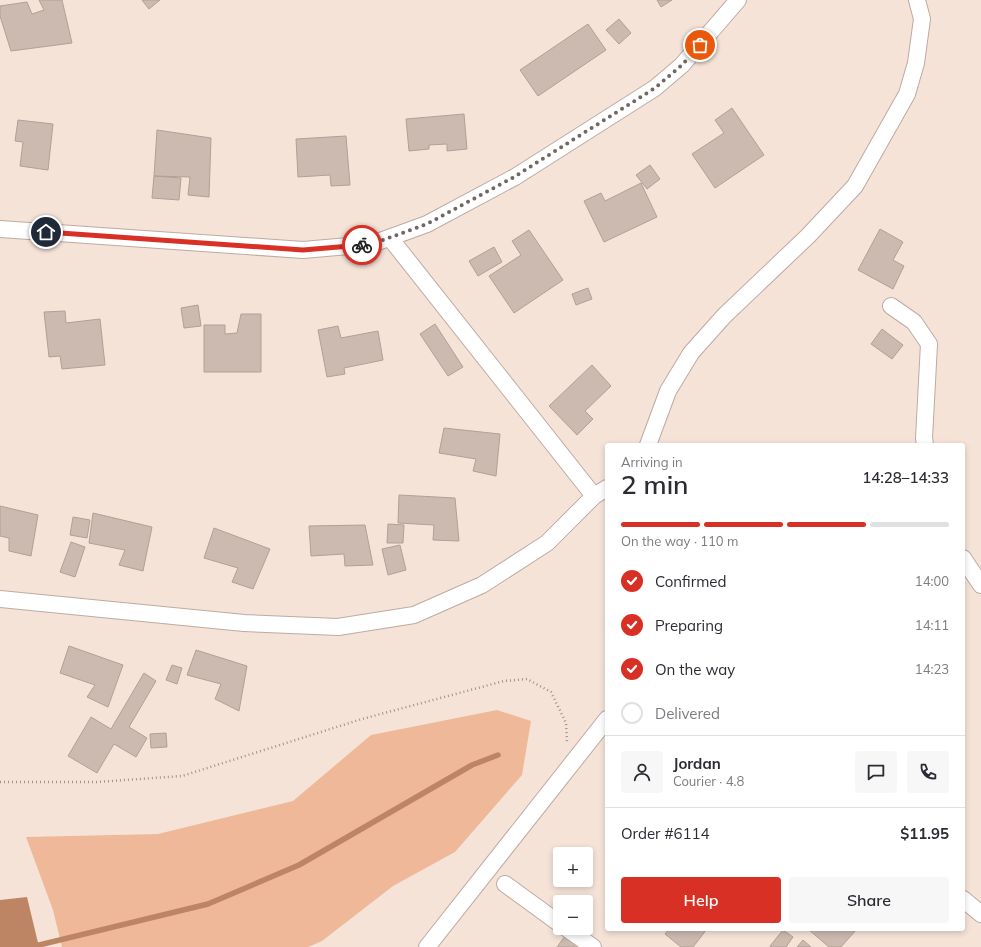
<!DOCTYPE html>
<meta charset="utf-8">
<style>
:root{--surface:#fff;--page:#f7f7f7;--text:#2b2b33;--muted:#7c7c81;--line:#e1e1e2;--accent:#d93025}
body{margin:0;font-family:Mulish,sans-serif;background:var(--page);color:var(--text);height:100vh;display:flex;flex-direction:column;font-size:15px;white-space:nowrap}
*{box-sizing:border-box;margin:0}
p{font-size:13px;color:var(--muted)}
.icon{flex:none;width:22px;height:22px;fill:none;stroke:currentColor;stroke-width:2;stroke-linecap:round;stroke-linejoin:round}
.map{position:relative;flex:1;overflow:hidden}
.sheet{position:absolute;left:605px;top:443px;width:360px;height:488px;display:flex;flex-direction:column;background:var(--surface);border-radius:4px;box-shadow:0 2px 6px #0003}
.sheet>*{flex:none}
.tools{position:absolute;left:553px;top:847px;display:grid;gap:8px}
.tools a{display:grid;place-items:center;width:40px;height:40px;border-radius:4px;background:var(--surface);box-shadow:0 2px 6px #0003;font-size:20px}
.pin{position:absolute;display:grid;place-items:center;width:34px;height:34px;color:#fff;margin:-17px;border:2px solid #fff;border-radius:50%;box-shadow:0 1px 4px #0007}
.courier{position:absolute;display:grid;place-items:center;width:40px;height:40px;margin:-20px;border:3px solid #d93025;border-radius:50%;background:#fff;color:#222;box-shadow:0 1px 5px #0007}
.headline em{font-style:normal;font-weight:600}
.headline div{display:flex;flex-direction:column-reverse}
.headline{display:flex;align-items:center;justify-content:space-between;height:68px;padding:0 16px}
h1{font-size:26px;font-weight:600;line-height:30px}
.bar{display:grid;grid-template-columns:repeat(4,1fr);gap:6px 4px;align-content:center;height:48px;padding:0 16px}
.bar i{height:5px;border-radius:3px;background:var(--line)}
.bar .selected{background:var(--accent)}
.bar p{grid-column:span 4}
.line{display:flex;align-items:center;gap:10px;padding:0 16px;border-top:1px solid var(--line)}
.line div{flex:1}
.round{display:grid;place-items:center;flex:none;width:42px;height:42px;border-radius:4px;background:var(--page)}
ol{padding:0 16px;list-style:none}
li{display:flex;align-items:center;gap:12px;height:44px}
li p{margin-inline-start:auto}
li .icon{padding:4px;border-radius:50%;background:var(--accent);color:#fff;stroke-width:4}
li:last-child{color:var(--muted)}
li i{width:22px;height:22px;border:2px solid var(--line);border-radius:50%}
.action{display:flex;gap:8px;margin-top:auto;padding:8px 16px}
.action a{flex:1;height:46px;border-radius:4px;background:var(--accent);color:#fff;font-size:16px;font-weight:600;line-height:46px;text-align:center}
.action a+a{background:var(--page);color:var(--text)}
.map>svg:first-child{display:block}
.green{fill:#efb899}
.water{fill:#be8565}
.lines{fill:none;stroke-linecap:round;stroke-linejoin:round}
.stream{stroke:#be8565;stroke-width:5.5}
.building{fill:#ccbab0;stroke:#b1a096}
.minor-casing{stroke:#bdaba2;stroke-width:18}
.path{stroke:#9f928a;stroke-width:2.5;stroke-dasharray:1 3;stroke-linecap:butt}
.minor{stroke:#fff;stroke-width:16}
.done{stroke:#726861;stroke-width:4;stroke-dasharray:0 7.2}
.route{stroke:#d93025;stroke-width:5}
</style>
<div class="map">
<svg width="981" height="947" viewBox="0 0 981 947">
<rect width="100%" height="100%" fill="#f5e3d8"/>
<path class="green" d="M497,710L531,721L522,775L455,852L393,886L322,941L308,947H62L53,910L26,837L158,834L293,801L371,735Z"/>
<path class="water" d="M27,897L39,947H0V900Z"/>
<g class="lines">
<path class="stream" d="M31,947L208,904L299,865L472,765L498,755"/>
</g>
<path class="building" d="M39,0H62L72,43L11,51L0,16V6L27,2L32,14L44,10Z
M142,0H160L149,9Z
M657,0H672L661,7Z
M619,19L631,33L619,44L606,30Z
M588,24L606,50L538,96L520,70Z
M732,108L764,155L715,188L692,154L724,133L715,120Z
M464,114L467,149L447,151V144L429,145V149L409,151L406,119Z
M18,120L53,124L48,170L20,166L23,142L15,141Z
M157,130L211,138L209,197L188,195L190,177L154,176Z
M346,136L350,185L331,186L330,175L298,177L296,139Z
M650,165L660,179L647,189L636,175Z
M154,176L181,178L179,200L152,198Z
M641,183L657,217L604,242L584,201L601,193L605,201Z
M880,229L903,242L893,260L904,266L893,289L858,270Z
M529,230L563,280L514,313L489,276L521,255L512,241Z
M494,247L502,262L478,276L469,261Z
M588,288L592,299L576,305L572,294Z
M198,305L201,326L184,328L181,308Z
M65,311L66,323L100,319L105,365L62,369L60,356L49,357L44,312Z
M241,314H261V372H204V325H225V334L237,333Z
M435,324L463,367L448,376L420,334Z
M338,326L341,338L378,331L383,360L344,368L345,374L327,377L318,330Z
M882,329L903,345L892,359L871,344Z
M592,365L611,386L585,411L593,419L577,435L549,406Z
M444,428L500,434L496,476L473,471L476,459L439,453Z
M399,495L455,498L459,541L433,540L434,525L398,523Z
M0,506L38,515L31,556L9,551V538L0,536Z
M93,513L152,527L143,571L119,565L125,550L89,543Z
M73,517L90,520L87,538L70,535Z
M388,524L404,525L403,543H387Z
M365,525L373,565L345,566L344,554L311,556L309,526Z
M214,528L270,549L253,589L232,582L238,568L204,558Z
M71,542L85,547L75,577L60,572Z
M400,545L406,570L388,575L382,549Z
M69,646L123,665L108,707L87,697L95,685L60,673Z
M196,650L247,666L239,711L215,699L221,684L187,675Z
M172,665L182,668L177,684L166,680Z
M144,673L156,681L129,727L147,738L136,757L114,744L97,773L68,756L91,717L111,729Z
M166,733L167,747L151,748L150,734Z
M669,929H707L693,947H681L665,934Z
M808,929H855L856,930L841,947H829Z
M783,930L793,937L786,947H771L770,946Z
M565,936L579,947H557Z
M803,940L811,947H797Z"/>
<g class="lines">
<g class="minor-casing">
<path id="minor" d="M0,229L303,250L372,244L427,224L515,177L655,88L682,65L738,0
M390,238L594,496
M891,306L914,322L929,344L924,438L925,445
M648,445L668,391L691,353L724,316L808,236L855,186L907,94L916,63L922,19L917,0
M963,558L981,585
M0,599L244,623L338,627L414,615L482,585L547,543L594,496L607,488
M505,884L560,924
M963,899L981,914
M566,928L593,947
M427,947L607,719"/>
</g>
<path class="path" d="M0,782H97L182,776L362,719L504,681L527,679L551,692L566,723L567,742"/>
<use href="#minor" class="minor"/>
</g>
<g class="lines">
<path class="done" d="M362,245L372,244L427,224L514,177L655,88L682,65L700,45"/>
<path class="route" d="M46,232L303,250L362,245"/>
</g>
</svg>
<div class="tools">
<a>+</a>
<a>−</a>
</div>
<div class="pin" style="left:700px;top:45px;background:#ea580c"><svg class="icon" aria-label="bag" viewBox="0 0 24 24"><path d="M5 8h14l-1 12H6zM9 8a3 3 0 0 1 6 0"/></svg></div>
<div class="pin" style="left:46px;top:232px;background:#1f2937"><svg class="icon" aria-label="home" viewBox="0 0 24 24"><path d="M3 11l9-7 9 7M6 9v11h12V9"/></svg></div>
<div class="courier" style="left:362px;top:245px"><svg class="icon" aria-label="bike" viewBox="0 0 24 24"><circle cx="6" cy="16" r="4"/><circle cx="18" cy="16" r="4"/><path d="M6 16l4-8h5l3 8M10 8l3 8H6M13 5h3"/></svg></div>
<section class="sheet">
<div class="headline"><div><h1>2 min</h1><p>Arriving in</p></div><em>14:28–14:33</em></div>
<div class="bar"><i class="selected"></i><i class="selected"></i><i class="selected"></i><i></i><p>On the way · 110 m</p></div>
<ol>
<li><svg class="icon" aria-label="check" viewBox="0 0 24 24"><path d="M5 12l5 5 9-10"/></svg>Confirmed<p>14:00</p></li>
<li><svg class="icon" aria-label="check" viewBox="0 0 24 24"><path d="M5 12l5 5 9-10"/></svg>Preparing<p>14:11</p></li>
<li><svg class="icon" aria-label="check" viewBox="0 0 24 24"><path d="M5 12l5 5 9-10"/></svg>On the way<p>14:23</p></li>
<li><i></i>Delivered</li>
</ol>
<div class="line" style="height:72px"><a class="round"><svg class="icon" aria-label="person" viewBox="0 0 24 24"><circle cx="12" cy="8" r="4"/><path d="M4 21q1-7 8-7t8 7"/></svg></a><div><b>Jordan</b><p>Courier · 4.8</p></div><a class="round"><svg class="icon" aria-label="chat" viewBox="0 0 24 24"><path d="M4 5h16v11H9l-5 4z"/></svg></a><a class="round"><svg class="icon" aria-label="phone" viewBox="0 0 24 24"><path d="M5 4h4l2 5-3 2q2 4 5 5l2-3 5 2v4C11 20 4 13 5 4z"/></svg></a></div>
<div class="line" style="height:52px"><div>Order #6114</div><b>$11.95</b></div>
<div class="action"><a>Help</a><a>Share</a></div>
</section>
</div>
